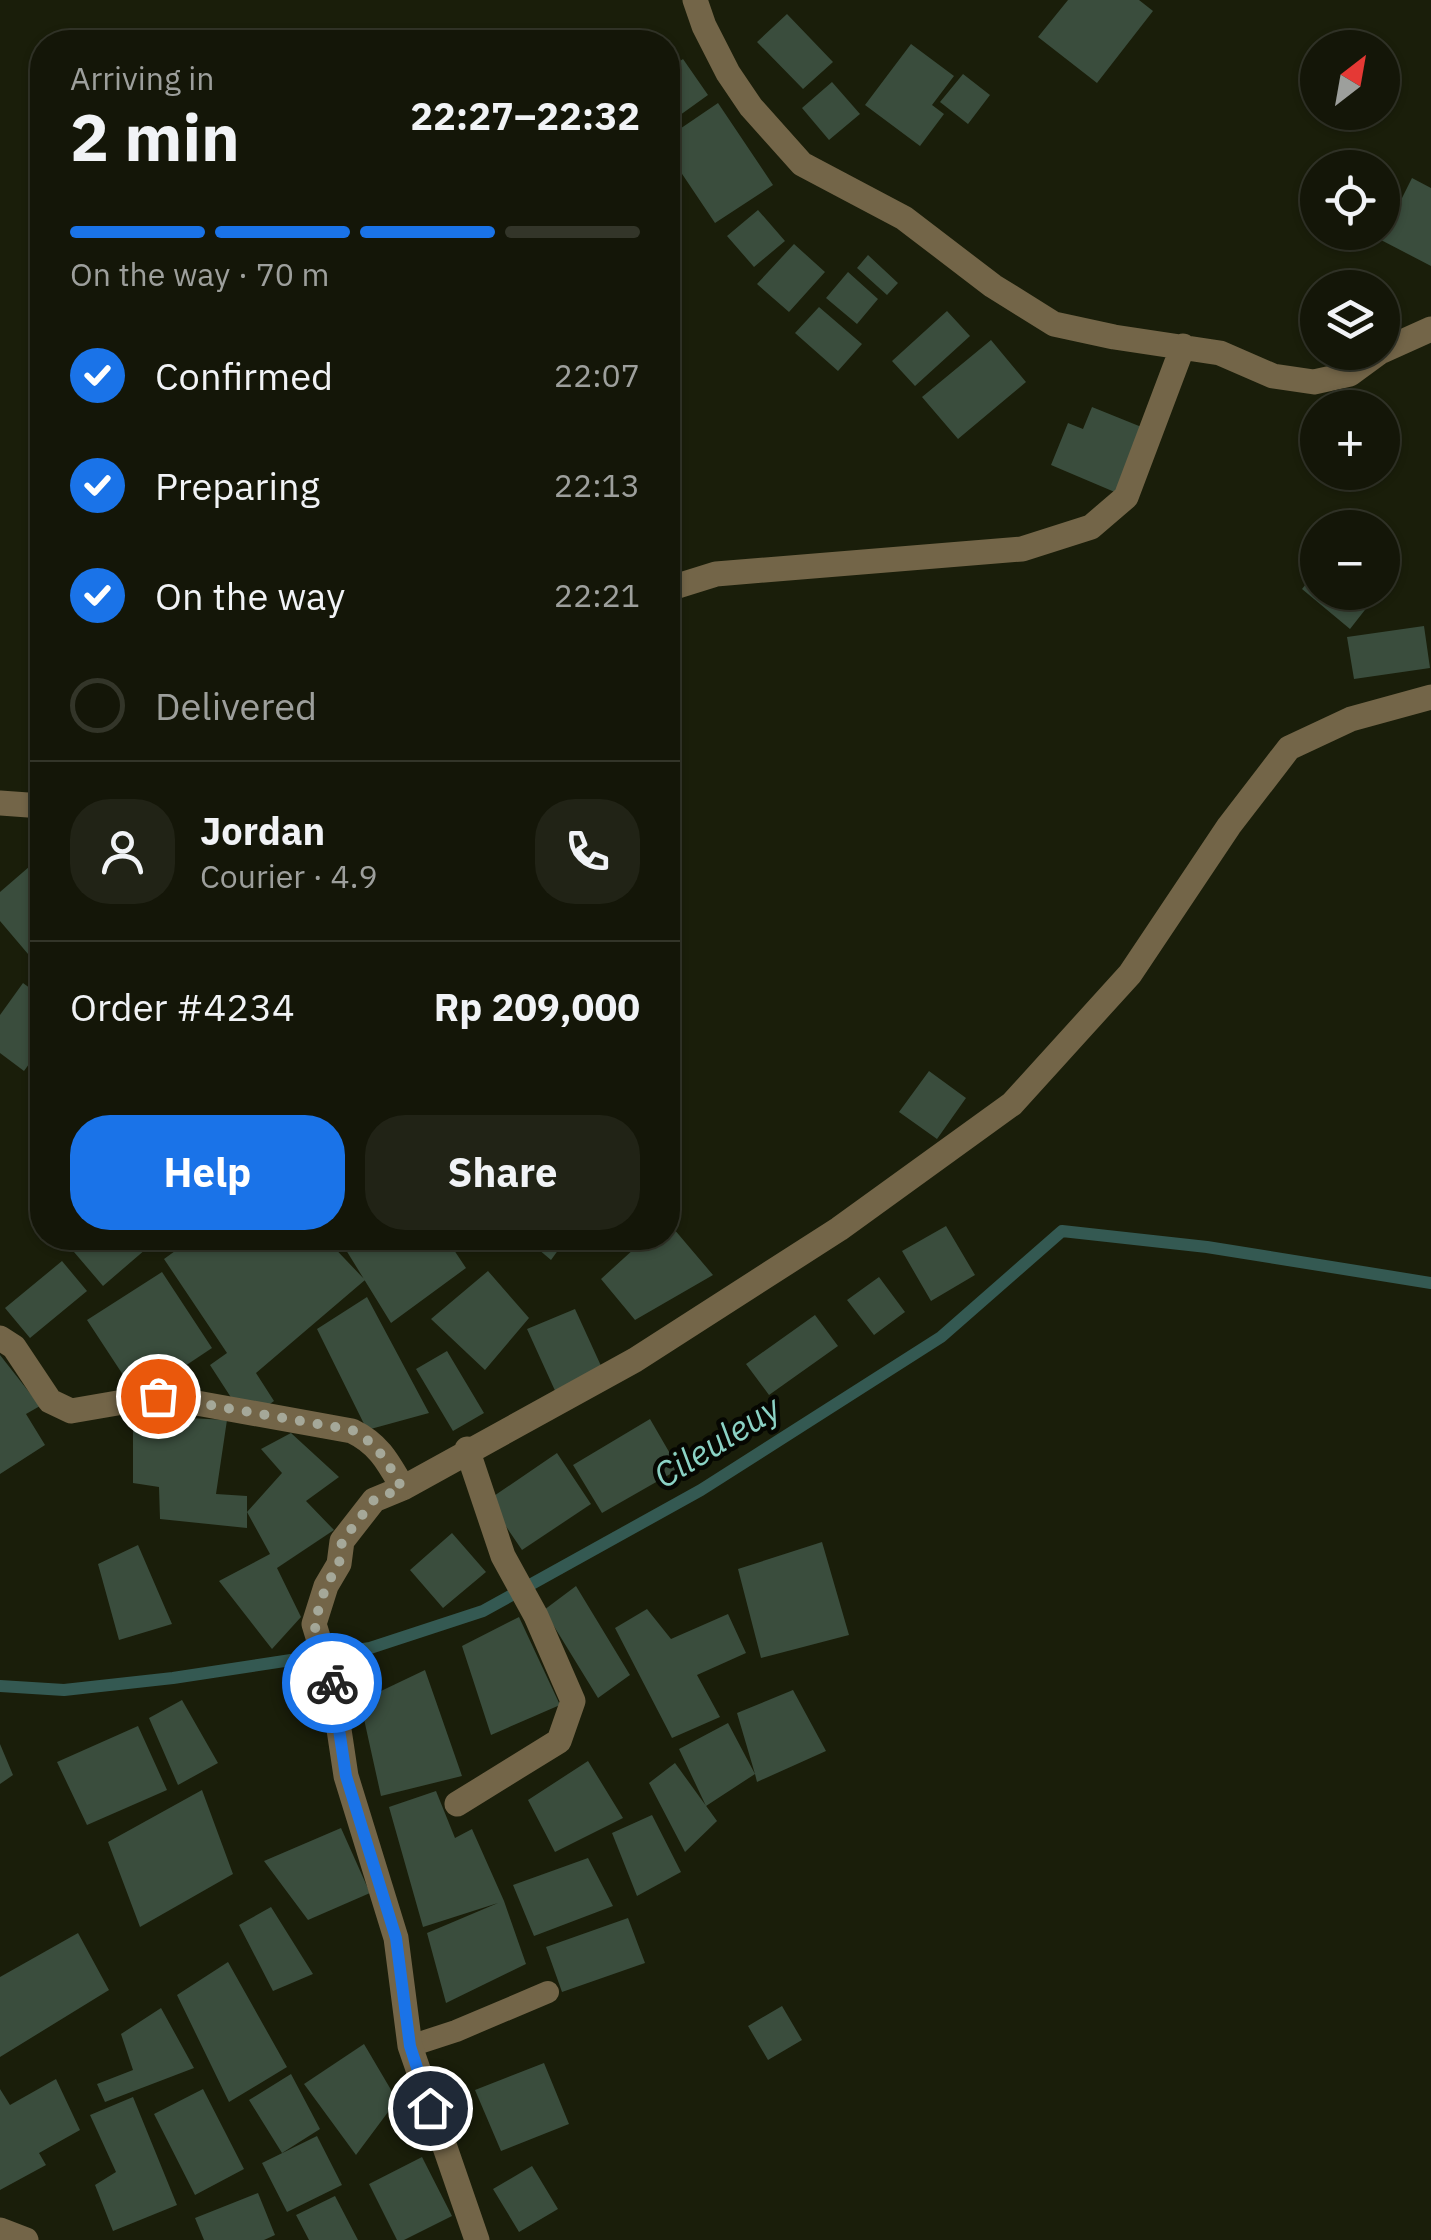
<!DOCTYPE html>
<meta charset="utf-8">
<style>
:root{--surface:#141608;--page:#212316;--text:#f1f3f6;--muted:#9d9f9c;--line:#333529;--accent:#1a73e8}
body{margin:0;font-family:"IBM Plex Sans",sans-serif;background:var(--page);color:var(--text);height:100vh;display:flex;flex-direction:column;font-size:38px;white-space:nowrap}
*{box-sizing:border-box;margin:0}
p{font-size:32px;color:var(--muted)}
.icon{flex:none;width:55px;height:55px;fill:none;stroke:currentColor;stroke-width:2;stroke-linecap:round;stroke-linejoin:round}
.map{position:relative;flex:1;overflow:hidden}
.panel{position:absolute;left:30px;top:30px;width:650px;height:1220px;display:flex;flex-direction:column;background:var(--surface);border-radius:40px;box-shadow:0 2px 8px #0004,0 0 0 2px var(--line)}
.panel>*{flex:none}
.needle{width:65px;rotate:31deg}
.buttons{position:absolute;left:1300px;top:30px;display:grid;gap:20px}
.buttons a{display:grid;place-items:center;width:100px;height:100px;border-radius:50%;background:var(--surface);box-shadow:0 2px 8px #0004,0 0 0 2px var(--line);font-size:50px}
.pin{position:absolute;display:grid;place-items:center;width:85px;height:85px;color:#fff;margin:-42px;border:5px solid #fff;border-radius:50%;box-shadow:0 2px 10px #0007}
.courier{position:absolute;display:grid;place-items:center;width:100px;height:100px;margin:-50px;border:8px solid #1a73e8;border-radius:50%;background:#fff;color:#222;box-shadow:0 2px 12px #0007}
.overview em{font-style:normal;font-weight:700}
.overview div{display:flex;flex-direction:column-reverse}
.overview{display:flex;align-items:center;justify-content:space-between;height:170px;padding:0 40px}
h1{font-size:65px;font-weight:700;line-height:75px}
.bar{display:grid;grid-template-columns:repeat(4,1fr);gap:15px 10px;align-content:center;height:120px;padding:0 40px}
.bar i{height:12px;border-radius:8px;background:var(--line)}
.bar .active{background:var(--accent)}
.bar p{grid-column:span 4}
.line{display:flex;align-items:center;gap:25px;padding:0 40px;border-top:2px solid var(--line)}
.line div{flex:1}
.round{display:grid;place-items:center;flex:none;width:105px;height:105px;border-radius:40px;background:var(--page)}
ol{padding:0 40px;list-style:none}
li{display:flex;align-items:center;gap:30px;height:110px}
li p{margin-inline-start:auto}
li .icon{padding:10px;border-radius:50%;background:var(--accent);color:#fff;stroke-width:4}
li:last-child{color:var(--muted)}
li i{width:55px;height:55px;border:5px solid var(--line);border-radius:50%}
.button{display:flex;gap:20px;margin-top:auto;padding:20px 40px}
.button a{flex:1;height:115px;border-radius:40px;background:var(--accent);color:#fff;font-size:40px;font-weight:700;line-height:115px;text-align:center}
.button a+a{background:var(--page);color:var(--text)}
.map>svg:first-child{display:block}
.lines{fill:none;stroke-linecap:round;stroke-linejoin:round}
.stream{stroke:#345952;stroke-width:12}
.building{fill:#3a4d3d}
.lane{stroke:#736548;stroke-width:22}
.street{stroke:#736548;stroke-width:25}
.done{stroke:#a5a899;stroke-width:10;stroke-dasharray:0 18}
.route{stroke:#1a73e8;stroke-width:12}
.labels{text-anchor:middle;stroke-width:9;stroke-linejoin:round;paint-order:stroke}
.water-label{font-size:35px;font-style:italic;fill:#8bd2c5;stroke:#060702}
</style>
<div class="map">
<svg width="1431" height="2240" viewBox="0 0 1431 2240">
<rect width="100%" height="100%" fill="#1a1e0a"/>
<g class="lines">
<path class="stream" d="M0,1686L64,1690L173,1678L370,1648L483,1611L701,1490L941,1337L1062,1231L1207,1247L1431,1283"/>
</g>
<path class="building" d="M1068,0H1139L1153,11L1097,83L1038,37Z
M787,14L833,62L803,89L757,42Z
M911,44L954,76L932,105L944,114L920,146L865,105Z
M683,59L708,95L669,123L668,70Z
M963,74L990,95L968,124L940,102Z
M832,82L860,114L829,140L802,108Z
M718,103L773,185L715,223L668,153V137Z
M1412,178L1431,188V266L1381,240Z
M758,210L785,241L754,267L727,236Z
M794,244L825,272L789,312L757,284Z
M868,255L898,283L887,295L857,268Z
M848,272L878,299L857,324L826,298Z
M819,307L862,344L838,371L795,333Z
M947,311L970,336L915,386L892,361Z
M991,340L1026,382L958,439L922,397Z
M1092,407L1144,428L1117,493L1051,465L1068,423L1083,429Z
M1318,569V592H1379L1350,629L1302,589Z
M1424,626L1430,668L1354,679L1347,637Z
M37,860L42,867V941L28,954L0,921V892Z
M23,983L42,997V1046L24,1071L0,1053V1015Z
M929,1071L966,1098L937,1139L899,1112Z
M668,1222L713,1275L635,1320L601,1279L646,1238H668Z
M946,1226L975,1275L931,1301L902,1251Z
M91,1238H148L153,1243L103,1286L74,1252Z
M193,1238H325L365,1280L256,1373L274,1401L267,1406L232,1399L210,1365L227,1353L164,1259Z
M366,1238H446L466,1268L391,1323L346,1250Z
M525,1238H567L551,1260Z
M62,1261L87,1291L30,1338L5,1308Z
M488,1271L529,1318L485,1370L431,1319Z
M162,1272L212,1348L176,1372L165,1356L127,1381L87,1320Z
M879,1277L905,1312L874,1335L847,1300Z
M367,1297L429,1413L367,1430L317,1329Z
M575,1309L602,1368L557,1395L527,1329Z
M815,1315L838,1346L769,1395L746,1364Z
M447,1351L484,1413L453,1431L416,1369Z
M0,1355L40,1406L26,1414L45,1445L0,1474Z
M133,1415L227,1420L216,1494L247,1496V1528L160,1519L159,1487L133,1483Z
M650,1419L679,1469L602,1513L573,1465Z
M291,1433L339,1477L306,1501L334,1530L277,1568L301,1617L272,1649L219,1581L270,1554L247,1512L282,1473L261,1449Z
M557,1453L591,1504L522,1550L488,1500Z
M452,1533L486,1572L443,1608L410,1570Z
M822,1542L849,1635L761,1658L738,1569Z
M138,1545L172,1624L119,1640L98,1564Z
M576,1586L630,1675L598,1698L544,1610Z
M647,1609L671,1639L728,1614L746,1653L697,1675L720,1717L672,1738L615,1628Z
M519,1617L560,1705L491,1735L462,1646Z
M425,1670L462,1776L381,1796L360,1701Z
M793,1690L826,1751L757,1782L755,1774L706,1806L679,1749L728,1723L755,1774L737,1713Z
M182,1700L218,1763L178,1785L149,1718Z
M138,1726L167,1790L87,1825L57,1762Z
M0,1744L13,1775L0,1784Z
M588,1761L623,1818L555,1852L528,1800Z
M675,1763L717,1821L685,1852L649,1783Z
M202,1790L233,1874L140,1927L108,1842Z
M436,1791L455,1838L472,1829L504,1901L526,1964L446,2003L427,1933L498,1903L423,1927L389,1807Z
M652,1815L681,1872L637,1896L612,1833Z
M341,1828L370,1893L308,1920L264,1861Z
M588,1858L613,1906L534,1936L513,1885Z
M271,1907L313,1974L273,1991L239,1925Z
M628,1918L645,1963L562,1992L546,1947Z
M78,1933L109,1990L0,2057V1977Z
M228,1962L287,2067L229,2102L177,1995Z
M782,2006L802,2040L768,2060L748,2026Z
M161,2008L194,2068L105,2102L97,2084L133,2070L121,2034Z
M364,2044L397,2100L356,2155L304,2084Z
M544,2063L569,2124L501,2151L475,2090Z
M291,2074L320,2129L282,2153L249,2100Z
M56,2079L80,2130L39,2153L46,2165L0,2190V2089L10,2105Z
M203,2089L244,2169L195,2195L154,2114Z
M133,2097L177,2205L113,2231L95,2185L116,2172L90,2115Z
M317,2136L342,2185L287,2212L262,2163Z
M422,2157L452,2216L404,2240H397L369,2184Z
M532,2166L558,2209L519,2232L493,2189Z
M258,2193L275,2235L264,2240H204L195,2218Z
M335,2196L358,2240H309L296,2215Z"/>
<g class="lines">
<path class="lane" d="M410,2046L456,2031L548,1992"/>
<path class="street" d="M695,0L704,26L728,73L751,107L802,164L904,218L993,286L1054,324L1114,337L1220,353L1273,376L1314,382L1350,374L1380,352
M1382,351L1431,329
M668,589L716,574L1022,549L1091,527L1126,497L1183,346
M0,803L42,806
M0,1338L14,1347L50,1401L71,1411L158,1396L352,1431C379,1444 388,1462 403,1488
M457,1804L559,1741L573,1701L536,1616L503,1556L467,1449
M0,2230L26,2240
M477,2240L410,2046L396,1938L346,1776L332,1683L314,1624L326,1586L339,1564L342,1541L374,1500L403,1488L635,1360L839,1229L1012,1104L1130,974L1229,826L1289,748L1351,719L1431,697"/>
</g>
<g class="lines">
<path class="done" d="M158,1396L352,1430C378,1444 388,1463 402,1488L374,1500L342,1541L339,1564L326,1586L314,1624L332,1683"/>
<path class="route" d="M332,1683L346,1776L396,1938L410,2046L430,2108"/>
</g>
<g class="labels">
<g class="water-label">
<text transform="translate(717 1442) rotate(-32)" y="12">Cileuleuy</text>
</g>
</g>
</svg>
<div class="buttons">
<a><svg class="needle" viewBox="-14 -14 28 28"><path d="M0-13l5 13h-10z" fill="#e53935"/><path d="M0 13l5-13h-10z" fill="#9d9f9c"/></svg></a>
<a><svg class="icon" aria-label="locate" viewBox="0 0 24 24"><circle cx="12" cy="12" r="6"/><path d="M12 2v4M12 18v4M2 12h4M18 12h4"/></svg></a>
<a><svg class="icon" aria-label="layers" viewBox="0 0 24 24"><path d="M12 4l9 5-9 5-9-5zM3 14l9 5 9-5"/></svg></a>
<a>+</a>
<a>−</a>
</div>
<div class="pin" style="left:158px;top:1396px;background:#ea580c"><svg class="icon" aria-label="bag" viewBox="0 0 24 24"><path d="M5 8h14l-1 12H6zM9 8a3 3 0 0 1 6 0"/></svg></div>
<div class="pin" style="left:430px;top:2108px;background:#1f2937"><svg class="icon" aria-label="home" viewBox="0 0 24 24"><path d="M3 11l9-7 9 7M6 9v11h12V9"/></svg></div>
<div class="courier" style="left:332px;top:1683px"><svg class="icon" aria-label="bike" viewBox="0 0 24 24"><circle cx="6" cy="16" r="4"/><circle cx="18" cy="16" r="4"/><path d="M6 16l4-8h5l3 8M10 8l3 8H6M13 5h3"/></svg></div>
<section class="panel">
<div class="overview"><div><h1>2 min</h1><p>Arriving in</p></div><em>22:27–22:32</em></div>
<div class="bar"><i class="active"></i><i class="active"></i><i class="active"></i><i></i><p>On the way · 70 m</p></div>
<ol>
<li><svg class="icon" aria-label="check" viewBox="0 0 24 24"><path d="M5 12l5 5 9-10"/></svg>Confirmed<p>22:07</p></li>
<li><svg class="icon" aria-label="check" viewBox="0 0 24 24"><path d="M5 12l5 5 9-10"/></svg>Preparing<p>22:13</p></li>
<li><svg class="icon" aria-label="check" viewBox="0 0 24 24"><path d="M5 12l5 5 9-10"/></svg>On the way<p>22:21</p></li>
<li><i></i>Delivered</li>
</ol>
<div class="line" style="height:180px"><a class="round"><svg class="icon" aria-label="person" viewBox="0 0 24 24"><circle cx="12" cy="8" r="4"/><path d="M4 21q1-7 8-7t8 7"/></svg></a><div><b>Jordan</b><p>Courier · 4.9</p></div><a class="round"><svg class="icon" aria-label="phone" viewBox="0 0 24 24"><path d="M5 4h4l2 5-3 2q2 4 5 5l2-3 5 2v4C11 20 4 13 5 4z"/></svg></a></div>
<div class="line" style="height:130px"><div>Order #4234</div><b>Rp 209,000</b></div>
<div class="button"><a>Help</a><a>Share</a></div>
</section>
</div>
